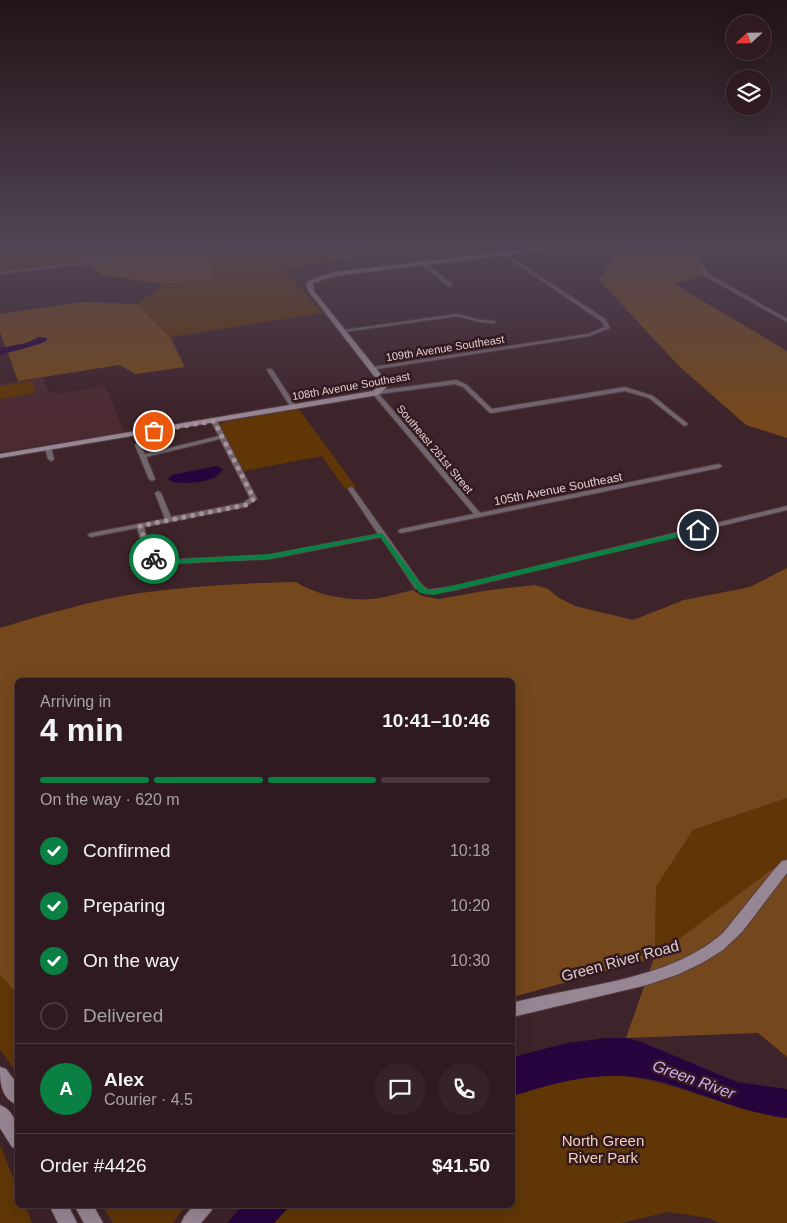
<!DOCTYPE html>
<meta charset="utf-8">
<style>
:root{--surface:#2e1a20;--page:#362329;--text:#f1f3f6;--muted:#a7a1a5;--line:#49383e;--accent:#0b8043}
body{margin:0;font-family:Arial,sans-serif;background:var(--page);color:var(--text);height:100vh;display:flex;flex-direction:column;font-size:19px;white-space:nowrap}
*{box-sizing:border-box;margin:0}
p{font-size:16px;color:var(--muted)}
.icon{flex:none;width:28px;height:28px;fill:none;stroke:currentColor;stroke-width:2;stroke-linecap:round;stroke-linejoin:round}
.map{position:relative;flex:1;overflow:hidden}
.panel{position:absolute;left:15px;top:678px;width:500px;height:530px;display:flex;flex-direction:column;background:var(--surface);border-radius:8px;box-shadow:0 5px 20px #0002,0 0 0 1px var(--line)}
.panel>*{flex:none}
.needle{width:32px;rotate:248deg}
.controls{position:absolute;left:726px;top:15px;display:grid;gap:10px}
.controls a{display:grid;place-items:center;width:45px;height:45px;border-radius:50%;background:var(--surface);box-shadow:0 5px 20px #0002,0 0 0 1px var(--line);font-size:25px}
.pin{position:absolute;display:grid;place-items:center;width:42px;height:42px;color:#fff;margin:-21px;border:2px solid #fff;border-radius:50%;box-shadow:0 1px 5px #0007}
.courier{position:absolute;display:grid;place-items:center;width:50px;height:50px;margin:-25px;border:4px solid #0b8043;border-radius:50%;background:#fff;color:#222;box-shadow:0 1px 6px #0007}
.headline em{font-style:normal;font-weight:700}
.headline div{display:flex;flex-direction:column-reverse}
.headline{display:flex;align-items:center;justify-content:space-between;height:85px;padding:0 25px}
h1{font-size:32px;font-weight:700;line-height:38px}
.bar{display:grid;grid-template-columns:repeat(4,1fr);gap:8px 5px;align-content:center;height:60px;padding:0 25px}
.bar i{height:6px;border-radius:4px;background:var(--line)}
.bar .current{background:var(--accent)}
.bar p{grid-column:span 4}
.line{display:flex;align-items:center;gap:12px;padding:0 25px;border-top:1px solid var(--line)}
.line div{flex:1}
.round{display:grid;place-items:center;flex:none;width:52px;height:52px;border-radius:26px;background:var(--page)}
ol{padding:0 25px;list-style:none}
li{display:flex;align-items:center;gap:15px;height:55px}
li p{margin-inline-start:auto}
li .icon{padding:5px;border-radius:50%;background:var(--accent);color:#fff;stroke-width:4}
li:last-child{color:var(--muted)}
li i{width:28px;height:28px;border:2px solid var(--line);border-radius:50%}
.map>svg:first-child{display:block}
.built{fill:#4b2a32}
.green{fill:#603607}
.forest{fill:#74481c}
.water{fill:#28043f}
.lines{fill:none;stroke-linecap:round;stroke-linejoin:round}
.street-casing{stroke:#573f45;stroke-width:2}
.secondary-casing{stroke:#573f45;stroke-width:2}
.street{fill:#71666e;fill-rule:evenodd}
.secondary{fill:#978693;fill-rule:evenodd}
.route{fill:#0b8043}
.done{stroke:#a79397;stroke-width:5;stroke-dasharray:0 9}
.labels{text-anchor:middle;stroke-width:5;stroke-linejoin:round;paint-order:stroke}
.far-street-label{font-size:11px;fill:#e0cfd2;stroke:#331a20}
.street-label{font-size:12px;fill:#e0cfd2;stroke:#331a20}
.near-street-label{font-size:15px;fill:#e0cfd2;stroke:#331a20}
.near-park-label{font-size:15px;fill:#f3d1b5;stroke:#331a20}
.near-water-label{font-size:16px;font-style:italic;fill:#d1acf5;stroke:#331a20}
</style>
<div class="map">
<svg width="787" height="1223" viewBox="0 0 787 1223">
<rect width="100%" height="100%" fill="#3d232a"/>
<path class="built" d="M43,377L48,391L58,394L105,386L125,432L0,452V384Z"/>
<path class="green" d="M0,245H177L180,249L0,272Z
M308,245H315L332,261L283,269L323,313L170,337L137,304L165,284L214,278L208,256L233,249L262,248L267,260L276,259Z
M32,381L35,393L0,399V386Z
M299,409L356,487L345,489L322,456L244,471L219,426L223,422Z
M787,798V858L655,958L656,887L693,830Z
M0,975L17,994V1073L0,1050Z
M605,1075C669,1076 724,1110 787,1118V1223H720L709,1218L668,1212L621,1223H274L291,1205H512L513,1096L563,1081Z
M0,1145L17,1187L18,1205H25L32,1223H0Z
M102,1205H186L173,1223H113Z"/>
<path class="forest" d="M65,245H308L276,259L267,260L262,248L233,249L208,256L214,278L165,284L102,275L81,261L75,248Z
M315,245H429L332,261Z
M651,245H688L707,275L674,284L787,351V438L746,425L680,367L599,280L617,250L653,247Z
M81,302L137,304L170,337L185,367L136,374L119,365L18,381L0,332V314Z
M787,568V798L693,830L656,887L655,957L787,858V1057L758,1033L626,1038L654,958L513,997L512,680H18L17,994L0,975V628C46,614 93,600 140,593C192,586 244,583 296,582C316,595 347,601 371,599C385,598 400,593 413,590L422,596L439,599L490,590L535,585L548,589L559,598L575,606L633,620L684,600L750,587Z"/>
<path class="water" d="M39,337L47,338V340C40,346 11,351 0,355V348L26,343Z
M217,466L223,469C221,471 220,473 218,475C211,482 175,487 168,479L172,475Z
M606,1038H626L639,1041L737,1082L787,1089V1118C743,1113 705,1094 662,1082C611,1068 562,1080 513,1096V1057L567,1043Z
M243,1205H291L274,1223H227Z"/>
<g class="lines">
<g class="street-casing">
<path id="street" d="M489,245H493L605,319L610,328L589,336L371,370L370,369L373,367L588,334L605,327L601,321Z
M687,245H691L709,274L787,319V322L705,276Z
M121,257H123V259L0,274V272Z
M419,261H423L452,284V286H448L419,263Z
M457,314L480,320L494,321L496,322L494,323L480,322L457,316L344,332L342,331L344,330Z
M268,369H272L297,408L296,409H292L267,370Z
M456,380L467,385L492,409L625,387L653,396L688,424L685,426L683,425L649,398L625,391L491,413L489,412L463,387L455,384L379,394L480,513L719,464L722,466L719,468L401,533L399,532L398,531L401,529L474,514L372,393L375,391Z
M214,419L217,421L257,499L245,507L144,527C148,540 149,556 164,560L269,555L378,534L348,489L351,487L353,488L421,584L428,590L455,586L787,506V510L455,590L427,594L415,588L381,537L269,559L164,564C144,559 143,546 137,528L91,537L89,536L88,535L89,534L91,533L165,519L155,493L158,491L161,493L171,517L243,503L250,498L220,439L146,457L155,479L152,481L149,479L135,445L136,444H140L145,454L219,436L211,421Z
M48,446L51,448L54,459L53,460L51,461L48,459L45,448Z"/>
</g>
<g class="secondary-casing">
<path id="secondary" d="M561,245H574L571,247L335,276L313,283L314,291L386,381V388L378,395L0,458V454L373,391L378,387V381L309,292L306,285L308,281L334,272Z
M787,860V873L742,932L723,950L702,963L679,974L647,985L512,1017V1003C581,985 668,981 723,933L773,871L782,861Z
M0,1067L6,1069L18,1085V1105C1,1099 0,1082 0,1067Z
M0,1105C18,1112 18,1133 18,1149L12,1147L0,1128Z
M49,1205H68L77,1223H58Z
M74,1205H93L103,1223H84Z
M194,1205H214L211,1211L201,1223H181L184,1217Z"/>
</g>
<use href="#street" class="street"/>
<use href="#secondary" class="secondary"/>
</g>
<linearGradient id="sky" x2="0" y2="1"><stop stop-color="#221317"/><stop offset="0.59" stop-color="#514555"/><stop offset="1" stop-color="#514555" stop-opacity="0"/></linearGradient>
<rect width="787" height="416" fill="url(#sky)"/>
<path class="route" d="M698,528L702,530L701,532L434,595L420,593L416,588L380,537L270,559L164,564L150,559L154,557L164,560L270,554L382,533L421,584L426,589L434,590Z"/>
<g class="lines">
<path class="done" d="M154,559L150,555L140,526L246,505L254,499L214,421L154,431"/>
</g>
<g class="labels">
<g class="far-street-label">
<text transform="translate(445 348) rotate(-9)" y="4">109th Avenue Southeast</text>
<text transform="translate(351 386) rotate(-10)" y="4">108th Avenue Southeast</text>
<text transform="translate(435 449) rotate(50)" y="4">Southeast 281st Street</text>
</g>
<g class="street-label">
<text transform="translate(558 489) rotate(-11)" y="4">105th Avenue Southeast</text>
</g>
<g class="near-street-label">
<text transform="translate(620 961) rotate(-15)" y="5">Green River Road</text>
</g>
<g class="near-park-label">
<text x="603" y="1146">North Green<tspan x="603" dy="17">River Park</tspan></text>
</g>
<g class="near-water-label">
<text transform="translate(694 1079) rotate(20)" y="6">Green River</text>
</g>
</g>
</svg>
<div class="controls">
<a><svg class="needle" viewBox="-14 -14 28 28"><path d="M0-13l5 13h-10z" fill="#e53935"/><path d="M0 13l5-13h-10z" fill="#a7a1a5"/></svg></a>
<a><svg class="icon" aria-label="layers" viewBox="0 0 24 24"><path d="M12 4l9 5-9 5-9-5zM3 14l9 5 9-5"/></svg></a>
</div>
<div class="pin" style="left:154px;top:431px;background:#ea580c"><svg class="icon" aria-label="bag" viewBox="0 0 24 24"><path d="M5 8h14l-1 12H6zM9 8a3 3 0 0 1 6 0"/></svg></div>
<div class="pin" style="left:698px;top:530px;background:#1f2937"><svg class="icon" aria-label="home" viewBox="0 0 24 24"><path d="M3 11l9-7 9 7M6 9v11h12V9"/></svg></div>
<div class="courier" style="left:154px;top:559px"><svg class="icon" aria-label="bike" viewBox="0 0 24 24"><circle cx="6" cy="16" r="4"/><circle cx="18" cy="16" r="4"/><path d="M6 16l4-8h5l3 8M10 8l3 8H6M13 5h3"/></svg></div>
<section class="panel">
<div class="headline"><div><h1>4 min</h1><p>Arriving in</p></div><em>10:41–10:46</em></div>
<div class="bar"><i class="current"></i><i class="current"></i><i class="current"></i><i></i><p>On the way · 620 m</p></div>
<ol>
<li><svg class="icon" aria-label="check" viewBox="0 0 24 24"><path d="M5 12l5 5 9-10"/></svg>Confirmed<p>10:18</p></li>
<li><svg class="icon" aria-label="check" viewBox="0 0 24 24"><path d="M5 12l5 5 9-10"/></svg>Preparing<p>10:20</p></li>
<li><svg class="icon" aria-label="check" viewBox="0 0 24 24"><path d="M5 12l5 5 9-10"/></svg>On the way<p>10:30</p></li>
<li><i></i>Delivered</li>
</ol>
<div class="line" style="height:90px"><b class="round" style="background:var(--accent);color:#fff">A</b><div><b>Alex</b><p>Courier · 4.5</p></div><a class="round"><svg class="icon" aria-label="chat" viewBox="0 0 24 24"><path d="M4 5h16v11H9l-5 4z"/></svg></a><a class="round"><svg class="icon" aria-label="phone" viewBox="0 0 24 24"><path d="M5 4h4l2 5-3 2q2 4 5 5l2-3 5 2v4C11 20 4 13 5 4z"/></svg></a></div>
<div class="line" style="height:65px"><div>Order #4426</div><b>$41.50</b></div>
</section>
</div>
